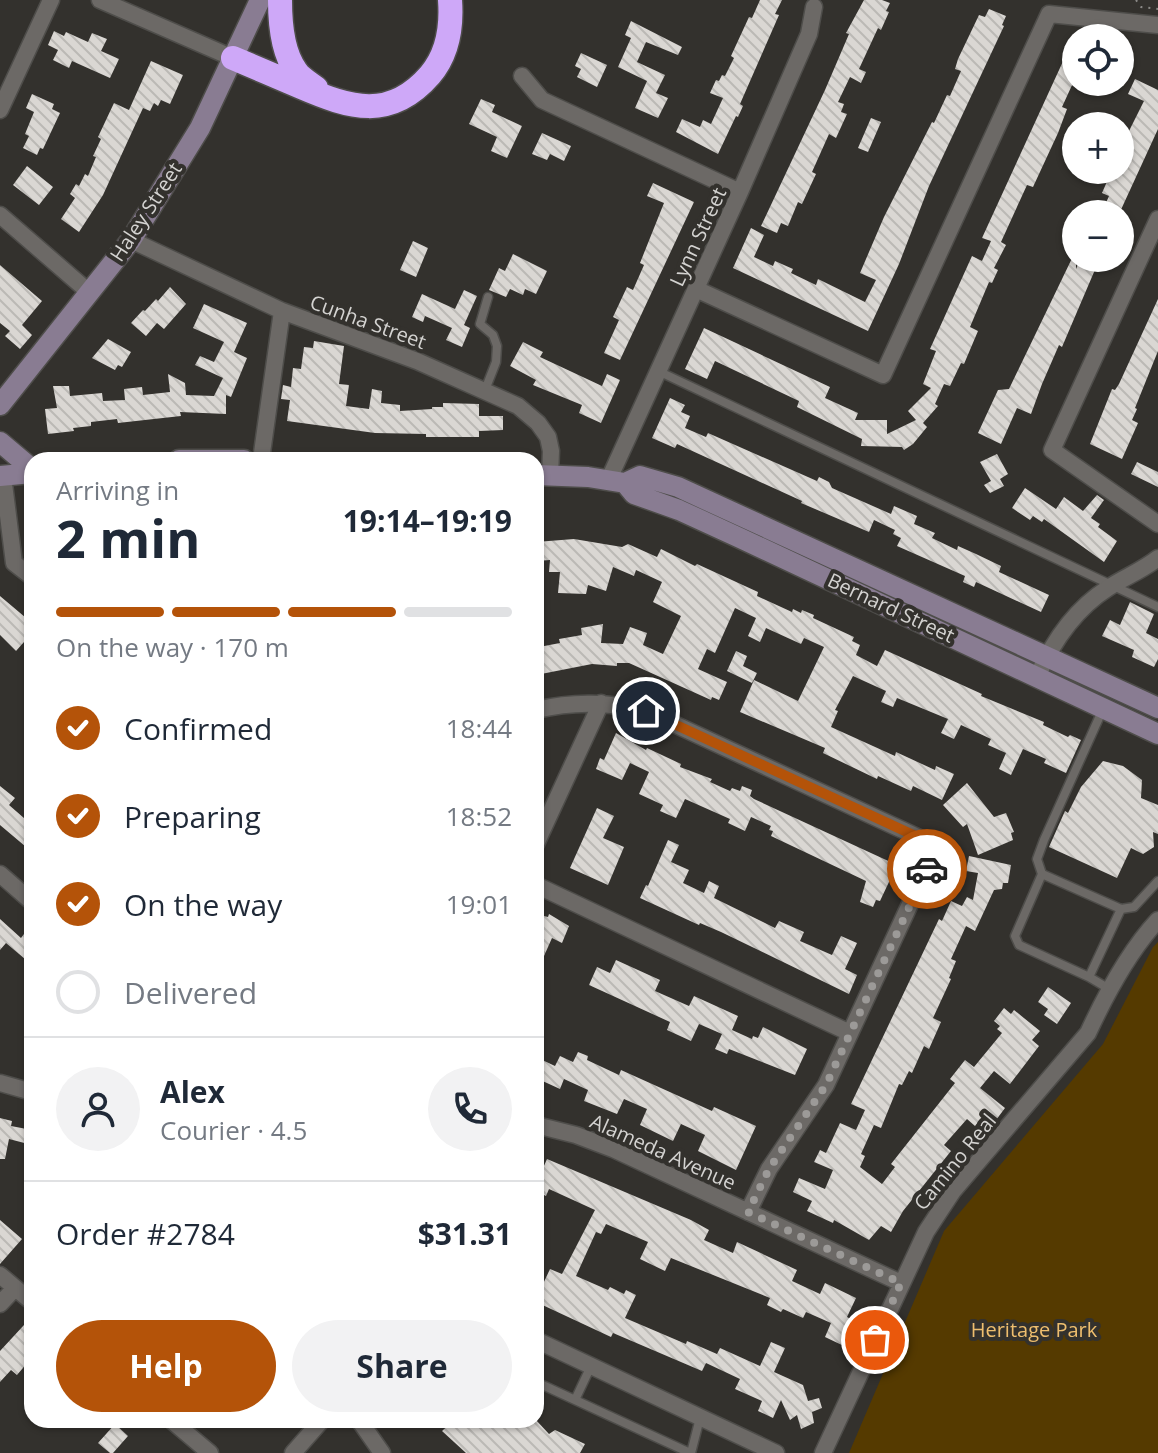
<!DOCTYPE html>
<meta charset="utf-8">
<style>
:root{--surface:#fff;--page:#f2f2f3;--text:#1f2937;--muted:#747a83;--line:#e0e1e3;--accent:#b45309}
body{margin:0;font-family:"Open Sans",sans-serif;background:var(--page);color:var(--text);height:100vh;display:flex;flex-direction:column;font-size:30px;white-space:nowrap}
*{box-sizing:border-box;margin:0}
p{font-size:26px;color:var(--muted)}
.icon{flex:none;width:44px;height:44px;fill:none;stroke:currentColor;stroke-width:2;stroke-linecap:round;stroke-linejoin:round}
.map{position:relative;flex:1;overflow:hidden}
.sheet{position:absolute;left:24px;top:452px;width:520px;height:976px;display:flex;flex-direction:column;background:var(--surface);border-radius:24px;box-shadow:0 2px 6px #0004}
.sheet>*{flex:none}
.tools{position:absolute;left:1062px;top:24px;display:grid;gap:16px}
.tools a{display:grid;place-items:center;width:72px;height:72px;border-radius:50%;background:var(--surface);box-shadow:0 2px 6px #0004;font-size:40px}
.pin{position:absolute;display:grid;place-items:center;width:68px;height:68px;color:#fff;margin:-34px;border:4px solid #fff;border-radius:50%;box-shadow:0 2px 8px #0007}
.courier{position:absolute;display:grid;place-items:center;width:80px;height:80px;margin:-40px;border:6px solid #b45309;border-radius:50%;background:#fff;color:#222;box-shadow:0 2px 10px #0007}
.overview em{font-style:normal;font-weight:700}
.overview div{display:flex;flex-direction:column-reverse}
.overview{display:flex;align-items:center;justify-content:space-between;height:136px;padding:0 32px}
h1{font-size:52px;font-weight:700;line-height:60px}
.bar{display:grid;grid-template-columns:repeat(4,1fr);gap:12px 8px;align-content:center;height:96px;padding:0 32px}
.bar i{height:10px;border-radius:6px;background:var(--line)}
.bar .active{background:var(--accent)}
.bar p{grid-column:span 4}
.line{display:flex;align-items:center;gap:20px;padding:0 32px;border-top:2px solid var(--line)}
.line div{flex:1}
.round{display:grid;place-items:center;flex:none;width:84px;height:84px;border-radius:42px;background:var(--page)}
ol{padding:0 32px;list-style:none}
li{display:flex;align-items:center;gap:24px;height:88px}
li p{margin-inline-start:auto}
li .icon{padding:8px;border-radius:50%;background:var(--accent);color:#fff;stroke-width:4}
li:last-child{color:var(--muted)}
li i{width:44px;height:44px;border:4px solid var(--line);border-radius:50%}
.cta{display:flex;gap:16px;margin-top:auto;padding:16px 32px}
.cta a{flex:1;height:92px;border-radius:48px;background:var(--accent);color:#fff;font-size:32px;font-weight:700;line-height:92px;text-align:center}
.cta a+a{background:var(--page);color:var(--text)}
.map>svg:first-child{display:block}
.park{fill:#553a00}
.building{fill:url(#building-back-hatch)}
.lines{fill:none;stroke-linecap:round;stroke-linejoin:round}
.lane-casing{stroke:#4e4d4a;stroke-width:11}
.street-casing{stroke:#4e4d4a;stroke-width:19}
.secondary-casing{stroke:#4e4d4a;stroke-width:23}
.highway-casing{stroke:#4e4d4a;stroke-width:27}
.path{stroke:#8b8a87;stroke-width:2;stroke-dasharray:2 6;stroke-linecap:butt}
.lane{stroke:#6c6966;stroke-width:8}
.street{stroke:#6c6966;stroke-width:16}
.secondary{stroke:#897c92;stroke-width:20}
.highway{stroke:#cea8f8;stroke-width:24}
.done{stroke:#9c9a98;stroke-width:8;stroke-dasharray:0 14.4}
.route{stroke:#b45309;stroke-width:10}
.labels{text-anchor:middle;stroke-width:8;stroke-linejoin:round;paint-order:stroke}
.street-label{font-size:20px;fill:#d4d3d1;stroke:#33312d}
.park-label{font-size:20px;fill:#eebe6e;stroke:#33312d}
</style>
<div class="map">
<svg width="1158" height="1453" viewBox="0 0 1158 1453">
<defs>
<pattern id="building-back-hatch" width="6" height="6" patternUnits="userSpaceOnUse" patternTransform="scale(2)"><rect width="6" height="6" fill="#dad7d3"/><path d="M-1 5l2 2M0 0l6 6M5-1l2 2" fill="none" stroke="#bbb9b5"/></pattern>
</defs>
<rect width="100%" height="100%" fill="#33312d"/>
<path class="park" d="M1158,942V1453H849L944,1231L1103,1044L1153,947Z"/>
<path class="building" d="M760,0H782L775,14L779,15L740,104L743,106L738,117L736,116L718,154L676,132L682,119L700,127L703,120L711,124L723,98L710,93L716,80L719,81L722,75L725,76L734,58L731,56L749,17L752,18Z
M864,0H882L890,3L886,11L889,12L881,30L878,28L859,69L866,72L861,83L850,77L838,102L844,104L841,112L847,114L836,138L829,134L812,172L816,174L802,204L798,202L788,226L781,223L777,233L761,226L825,90L849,34L846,33Z
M989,9L1006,16L1002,25L1004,26L929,186L899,264L868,331L733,268L751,228L764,235L754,257L773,266L775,261L793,269L791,273L816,285L818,279L865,302L876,280L860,273L884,217L932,122L934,123L947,95L950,96L961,71L955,69L958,59L979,15L985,17Z
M631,21L682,47L678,55L646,42L637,62L665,75L656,93L668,98L658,118L635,108L647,81L618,67L631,38L625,35Z
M54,31L64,36L66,32L88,42L92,33L107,39L101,51L119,59L110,78L72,61L69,68L53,60L58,50L48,45Z
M1076,33V84L1073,83L1062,107L1067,109L1058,133L1033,187L1027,185L1001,242L1006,245L994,268L998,270L992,283L989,282L970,327L978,331L964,364L961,363L950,386L944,384L935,404L938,406L923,423L927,427L913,444L904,450L902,447L861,446L862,439L797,407L799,401L715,361L707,379L685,369L704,328L830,387L825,398L858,413L855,420H887V434L916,420L908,411L931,388L923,384L936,351L930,349L972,256L982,261L991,241L982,238Z
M581,53L607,65L597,87L577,77L581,69L575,66Z
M151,61L183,75L170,104L161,100L158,106L154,103L150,111L143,108L103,195L79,232L61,219L75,198L70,194L76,184L79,186L85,174L88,176L96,157L93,156L101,139L98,137L114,103L129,110Z
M1135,79L1158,90V129L1119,214H1101L1109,196L1102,193L1112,170H1120V149L1144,101L1128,94Z
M32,94L54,104L52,109L60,113L43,149L40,148L37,155L23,148L29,136L25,134L34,112L26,108Z
M481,99L495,105L492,112L522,126L507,158L491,151L497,137L469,124Z
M871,118L881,122L868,152L858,148Z
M542,133L571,146L564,161L550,154L547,160L532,154Z
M27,166L53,187L39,205L13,185Z
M653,183L694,202L620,360L604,353L619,320L613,317L627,287L633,290L644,265L640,263L664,203L647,196Z
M413,241L428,248L416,277L400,270Z
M1076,250V269L1081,258H1100L1062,347L1059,345L1042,384L1031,414L1017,408L1001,444L978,433L998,390L1009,389Z
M513,254L547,271L536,294L525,289L523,295L510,289L506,297L489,290L499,268L505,271Z
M0,265L42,301L22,325L32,335L20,349L5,336L10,331L0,323Z
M170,287L186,304L164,329L157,323L146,336L131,323L143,310L145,311L156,299L158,301Z
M464,290L477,296L464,325L470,328L462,347L446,340L452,328L425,316L423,322L412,317L422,294L455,309Z
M1158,299V351L1135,408L1137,409L1132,420L1138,423L1122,459L1090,444L1112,389L1115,390L1119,384Z
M204,304L247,323L234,352L247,358L231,397L226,395V414L180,412L181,416L118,423L117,419L91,422V426L73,428L74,431L48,434L45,409L57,408L53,386H69L70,396L102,393L103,401L125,400L124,389L142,387L143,395L170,392L168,374L185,383L186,395L214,396L223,378L195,365L200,356L214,362L224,342L193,328Z
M108,339L131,352L122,367L118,365L115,370L92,358Z
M314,341L344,346L339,384L349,385L346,406L369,409L372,389L382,391L381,403L400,405V411L432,409V407H443V403L479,404V416H503V430L479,431V437H426V434L375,433L287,421L290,400L281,399L283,385L291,387L293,368L301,369L304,347L313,348Z
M523,342L543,352L540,357L602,386L607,374L620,380L601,423L579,413L582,405L533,385L536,380L510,366Z
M670,398L685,405L681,412L690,416L685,428L706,437L708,433L817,481L819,477L829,482L832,488L891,514L894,506L917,516L914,524L935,533L932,538L957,550L958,546L976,554L1001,566L999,572L1049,595L1041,612L976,582L974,587L963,582L965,576L897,546L901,538L893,534L895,530L874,520L869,532L801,503L802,501L677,444L675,448L652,438Z
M997,454L1008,474L1000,479L1004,486L990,493L984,485L991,481L980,462Z
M1137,462L1158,472V487L1131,474Z
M1025,488L1056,509L1064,497L1083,511L1097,495L1104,500L1091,518L1100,524L1098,527L1117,541L1104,562L1044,519L1042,522L1033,516L1030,520L1012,508Z
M574,539L622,547L628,544L657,557L661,549L695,566L697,564L758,592L757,596L792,612L793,609L801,613L802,610L814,615L813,618L854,637L852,641L860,645L856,655L877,666L885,650L982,694L981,696L1044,722L1043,725L1068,737L1070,735L1081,740L1066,773L1044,763L1046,759L1023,749L1011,775L999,769L1006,753L988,745L991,739L961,725L954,739L941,733L948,719L897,698L893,707L881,702L886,691L853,676L835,710L838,711L831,727L895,756L896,752L935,770L936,766L954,774L942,800L913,786L911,791L878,776L877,779L823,753L825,748L740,712L754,680L798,701L824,647L804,638L801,644L766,628L760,642L748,636L756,618L735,608L715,653L707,649L698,669L727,682L719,700L712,697L711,700L629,663H617V666L592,664L536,675V651H540L539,647L560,643L559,639L582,635L581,628L603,624L601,643L623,644L630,627L647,633L643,645L663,654L681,616L653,602L662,582L636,570L634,576L613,567L606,591L588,585L586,594L558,593L560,572H549L550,560L536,561V542Z
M0,596L32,623V648L24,642L16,651L0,635Z
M1130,602L1154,614L1146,633L1158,639V659L1154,667L1132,657L1134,650L1102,636L1110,620L1120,625Z
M736,651L747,656L743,666L757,673L752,683L727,671Z
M616,733L646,750L647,748L681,764L680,767L712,779L710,782L730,791L732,788L740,791L742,786L752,790L750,796L754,799L897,865L880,901L876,900L873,907L860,902L866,881L771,836L773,831L769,830L771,826L751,817L745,831L728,823L730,819L685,799L676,818L660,811L663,805L639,794L649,772L630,763L622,780L596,769L600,758L604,760Z
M1103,761L1123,766L1142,780L1141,798L1158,805V834L1153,832L1154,847L1143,854L1131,848L1117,878L1049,847L1065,811L1068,813L1081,787Z
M967,783L994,817L1006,813L1014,832L1011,833L1013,840L978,855L967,824L963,827L943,805Z
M0,786L15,798L9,805L32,825V852L0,825Z
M597,808L614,816L603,838L624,847L608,885L570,868Z
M668,840L679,845L671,862L689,870L683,883L704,893L709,881L719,886L714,898L775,928L779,921L804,932L800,941L832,955L841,936L857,943L845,969L857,975L849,994L721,932L700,923L699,925L640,898L646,885L648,886Z
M969,856L1011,865L1008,883H1003L1002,889L994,890L975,931L966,926L951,959L956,961L949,978L951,979L933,1018L941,1022L929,1049L924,1046L912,1073L909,1071L902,1085L899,1084L881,1128L874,1125L861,1154L865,1156L860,1167L882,1184L895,1167L891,1164L955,1083L950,1079L965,1060L974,1067L1002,1033L997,1029L1000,1026L994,1021L1004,1008L1011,1014L1014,1010L1040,1031L1032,1040L1039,1046L1010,1084L994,1071L980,1088L1005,1108L996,1120L986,1112L975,1126L967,1119L944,1145L951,1151L903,1211L891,1232L881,1226L869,1240L834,1220L833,1223L807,1211L812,1201L793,1192L799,1178L825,1189L833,1170L814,1162L820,1150L826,1153L840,1123L856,1130L865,1110L851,1104L939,919L942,921L951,901L962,906L967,897L973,900L978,873L966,871Z
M549,914L569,926L562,943L552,938L536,974V934L544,916L548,917Z
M0,919L21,938L24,934L32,941V965L6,943L0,950Z
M616,960L660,980L655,991L689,1006L694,996L738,1016L732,1030L752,1039L753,1036L758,1038L763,1027L807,1049L795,1075L729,1049L727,1054L715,1049L722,1034L699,1024L691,1041L667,1030L670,1022L589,985L597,967L610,973Z
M1048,987L1071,1003L1057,1024L1044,1015L1048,1009L1038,1002Z
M578,1052L588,1056L587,1060L619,1075L621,1070L712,1111L714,1107L756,1126L736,1170L698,1151L705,1135L681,1124L673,1141L640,1125L647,1109L624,1099L617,1114L584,1101L588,1090L564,1079L560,1089L536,1078V1057L555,1066L560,1056L573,1062Z
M0,1118L12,1121L11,1126L32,1130V1145L9,1139L5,1159H0Z
M547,1159L691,1220L709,1230L704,1240L733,1253L737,1242L797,1270L792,1281L820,1294L825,1283L856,1298L847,1317L857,1322L846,1347L825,1337L831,1323L806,1312L803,1318L783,1309L781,1312L767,1305L770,1298L671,1258L665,1271L640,1259L648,1242L606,1224L601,1234L596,1232L576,1276L608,1290L610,1287L624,1294L626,1290L636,1295L625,1318L686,1344L687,1341L717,1354L720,1348L760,1366L771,1342L785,1348L774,1372L803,1385L808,1401L819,1398L822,1408L812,1412L814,1423L801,1429L797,1415L790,1420L781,1400L773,1418L758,1411L762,1401L735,1389L740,1379L706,1363L702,1371L613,1333L611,1337L536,1302V1280L543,1284L550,1269L562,1274L595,1210L549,1189L546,1196L536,1191V1184Z
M0,1220L22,1239L0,1264Z
M24,1325L32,1332V1351L25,1359L28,1362L17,1375L11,1370L0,1382V1351Z
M454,1420H536L549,1434L555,1430L585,1444L580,1453H466L442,1431Z
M115,1424L128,1436L113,1453H110L98,1443Z"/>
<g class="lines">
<g class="lane-casing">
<path id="lane" d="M658,371L1158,607
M485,390L496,362L497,346L493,335L480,324L488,297
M1042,874L1037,859L1044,840L1103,709
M1121,909L1089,977L1019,945L1015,936L1042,874L1121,909L1134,907L1158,881
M1089,977L1111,990
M536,1382L690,1453
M575,1400L591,1366
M691,1453L700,1418"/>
</g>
<g class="street-casing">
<path id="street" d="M100,0L233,58
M522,76L542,100L740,192
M0,110L51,0
M0,215L90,293
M1158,219L1052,450L1158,524
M131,240L282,311L417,361L518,406L538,423L548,437L551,451L550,475
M696,289L883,375L1049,14L1158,25
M261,460L282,311
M3,476L14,563L32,577
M609,479L740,192L809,34L814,7
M1037,677C1053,641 1075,609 1108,588C1125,577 1143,570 1158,558
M536,710C574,701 608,702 646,711L937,846L826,1085L769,1169L748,1212
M536,844L601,703
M0,874L32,902
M536,885L850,1033
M0,1083L32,1092
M536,1125L576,1135L613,1149L901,1283
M0,1275L32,1302
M0,1304L15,1288
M536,1340L776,1453
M171,1420L210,1453
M359,1420L382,1453
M293,1453L322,1420
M823,1453L926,1232L953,1191L1088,1033C1106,994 1129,951 1158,920"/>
</g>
<g class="secondary-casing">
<path id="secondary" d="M0,405L131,240L200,128L260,0
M0,442L32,469
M179,460H244
M536,475L588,477L625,483L640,476L678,487L1158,708
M0,476L32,473
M625,483L634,494L679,510L740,538L1158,734"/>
</g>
<g class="highway-casing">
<path id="highway" d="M280,0C280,22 282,52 296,71C300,78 310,83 316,88
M233,58C256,68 278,77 301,87C350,108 390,121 430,75C448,54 452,27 450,0"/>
</g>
<path class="path" d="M1136,0L1141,7L1158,9"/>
<use href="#lane" class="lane"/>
<use href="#street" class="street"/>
<use href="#secondary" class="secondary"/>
<use href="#highway" class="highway"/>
</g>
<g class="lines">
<path class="done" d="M875,1340L901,1283L748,1212L769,1169L826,1085L927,869"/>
<path class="route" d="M646,711L937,846L927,869"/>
</g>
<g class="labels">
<g class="street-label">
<text transform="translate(146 212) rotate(-57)" y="7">Haley Street</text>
<text transform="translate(698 237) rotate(-65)" y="7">Lynn Street</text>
<text transform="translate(368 322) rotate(20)" y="7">Cunha Street</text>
<text transform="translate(891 608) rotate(25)" y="7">Bernard Street</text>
<text transform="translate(663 1152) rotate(24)" y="7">Alameda Avenue</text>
<text transform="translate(955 1162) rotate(-51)" y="7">Camino Real</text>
</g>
<g class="park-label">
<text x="1034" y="1337">Heritage Park</text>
</g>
</g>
</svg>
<div class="tools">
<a><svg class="icon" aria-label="locate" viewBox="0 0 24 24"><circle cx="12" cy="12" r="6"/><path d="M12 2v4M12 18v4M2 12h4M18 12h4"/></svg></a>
<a>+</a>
<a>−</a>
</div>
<div class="pin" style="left:875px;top:1340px;background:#ea580c"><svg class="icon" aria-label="bag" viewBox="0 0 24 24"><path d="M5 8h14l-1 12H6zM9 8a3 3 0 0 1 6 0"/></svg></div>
<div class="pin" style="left:646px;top:711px;background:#1f2937"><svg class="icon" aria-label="home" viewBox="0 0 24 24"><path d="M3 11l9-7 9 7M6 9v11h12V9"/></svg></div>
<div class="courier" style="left:927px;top:869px"><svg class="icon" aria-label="car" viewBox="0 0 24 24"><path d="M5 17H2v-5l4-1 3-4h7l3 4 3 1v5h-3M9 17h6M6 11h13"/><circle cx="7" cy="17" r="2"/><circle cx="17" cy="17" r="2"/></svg></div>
<section class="sheet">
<div class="overview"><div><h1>2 min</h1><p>Arriving in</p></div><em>19:14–19:19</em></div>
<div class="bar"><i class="active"></i><i class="active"></i><i class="active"></i><i></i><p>On the way · 170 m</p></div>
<ol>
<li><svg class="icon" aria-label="check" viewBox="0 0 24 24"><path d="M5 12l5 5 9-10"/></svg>Confirmed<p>18:44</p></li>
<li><svg class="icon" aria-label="check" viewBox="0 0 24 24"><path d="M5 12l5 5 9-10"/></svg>Preparing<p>18:52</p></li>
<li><svg class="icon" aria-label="check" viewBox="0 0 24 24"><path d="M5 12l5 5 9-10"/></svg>On the way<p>19:01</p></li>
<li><i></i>Delivered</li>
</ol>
<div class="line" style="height:144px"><a class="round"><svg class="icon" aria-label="person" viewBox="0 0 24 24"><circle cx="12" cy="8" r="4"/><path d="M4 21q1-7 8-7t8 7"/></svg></a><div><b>Alex</b><p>Courier · 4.5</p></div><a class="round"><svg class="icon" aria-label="phone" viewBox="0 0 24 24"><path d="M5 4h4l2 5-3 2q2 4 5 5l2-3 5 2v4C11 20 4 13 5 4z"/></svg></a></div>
<div class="line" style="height:104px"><div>Order #2784</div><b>$31.31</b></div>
<div class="cta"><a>Help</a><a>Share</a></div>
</section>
</div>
